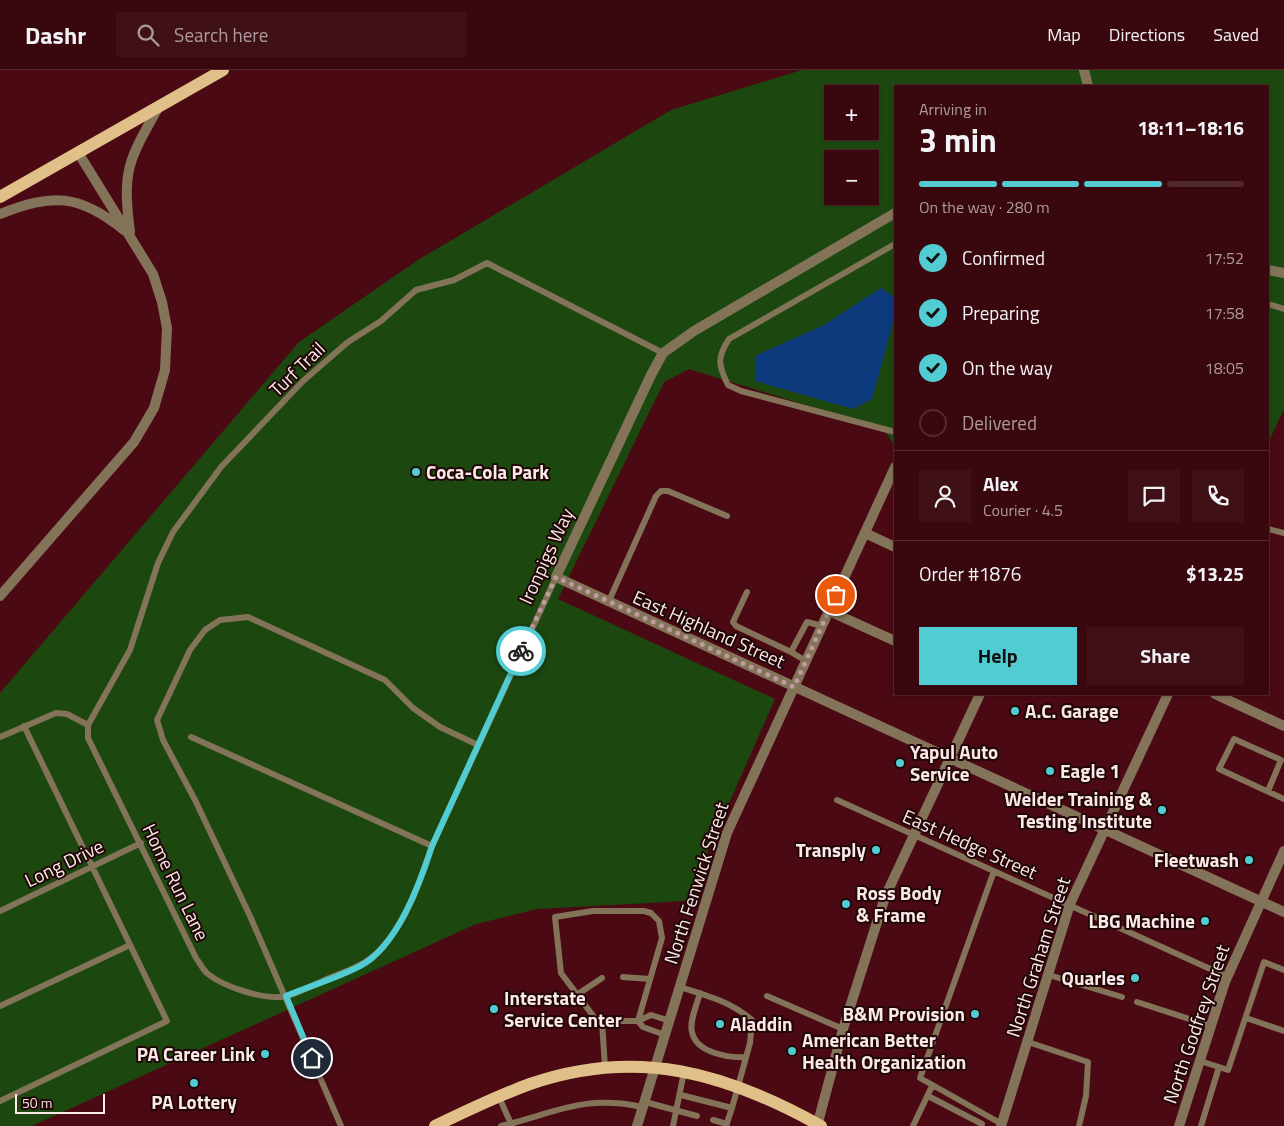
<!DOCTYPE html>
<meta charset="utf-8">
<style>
:root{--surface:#38080e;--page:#3f1117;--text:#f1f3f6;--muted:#ab9a9e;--line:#52292e;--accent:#51ccd2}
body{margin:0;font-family:"Titillium Web",sans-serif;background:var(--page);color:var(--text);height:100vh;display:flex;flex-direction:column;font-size:19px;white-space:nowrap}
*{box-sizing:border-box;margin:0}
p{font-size:16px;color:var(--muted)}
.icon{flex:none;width:28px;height:28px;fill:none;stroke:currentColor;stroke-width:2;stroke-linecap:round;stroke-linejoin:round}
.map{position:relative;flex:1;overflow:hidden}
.sheet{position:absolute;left:894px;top:15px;width:375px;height:610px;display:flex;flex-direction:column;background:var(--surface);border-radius:0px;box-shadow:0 1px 4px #0004,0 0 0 1px var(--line)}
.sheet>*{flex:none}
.fabs{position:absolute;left:824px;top:15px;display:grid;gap:10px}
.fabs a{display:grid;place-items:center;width:55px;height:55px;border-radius:0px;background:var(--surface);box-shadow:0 1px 4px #0004,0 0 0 1px var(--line);font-size:25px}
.scale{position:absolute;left:15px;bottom:12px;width:90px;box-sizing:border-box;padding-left:5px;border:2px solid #fae9e8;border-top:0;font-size:14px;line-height:18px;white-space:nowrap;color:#fae9e8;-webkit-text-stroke:4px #200607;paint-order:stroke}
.pin{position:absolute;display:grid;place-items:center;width:42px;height:42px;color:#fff;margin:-21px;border:2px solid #fff;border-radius:50%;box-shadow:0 1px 5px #0007}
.courier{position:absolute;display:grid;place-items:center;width:50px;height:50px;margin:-25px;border:4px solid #51ccd2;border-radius:50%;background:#fff;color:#222;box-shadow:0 1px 6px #0007}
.summary em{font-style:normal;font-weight:700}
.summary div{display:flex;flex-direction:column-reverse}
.summary{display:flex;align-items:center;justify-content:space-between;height:85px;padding:0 25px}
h1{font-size:32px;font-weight:700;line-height:38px}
.bar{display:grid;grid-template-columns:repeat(4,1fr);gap:8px 5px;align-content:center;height:60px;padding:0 25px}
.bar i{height:6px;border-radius:4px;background:var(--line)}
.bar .on{background:var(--accent)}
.bar p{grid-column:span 4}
.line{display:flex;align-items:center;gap:12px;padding:0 25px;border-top:1px solid var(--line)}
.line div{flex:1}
.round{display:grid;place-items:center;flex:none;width:52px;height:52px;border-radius:0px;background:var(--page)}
ol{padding:0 25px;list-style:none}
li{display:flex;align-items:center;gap:15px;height:55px}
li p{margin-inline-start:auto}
li .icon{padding:5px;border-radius:50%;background:var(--accent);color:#111;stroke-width:4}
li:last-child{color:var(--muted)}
li i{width:28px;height:28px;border:2px solid var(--line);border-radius:50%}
.cta{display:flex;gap:10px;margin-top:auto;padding:10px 25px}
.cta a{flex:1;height:58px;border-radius:0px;background:var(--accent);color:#111;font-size:20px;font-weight:700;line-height:58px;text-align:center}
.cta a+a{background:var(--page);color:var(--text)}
header{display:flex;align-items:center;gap:30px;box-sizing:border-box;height:70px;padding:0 25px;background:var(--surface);border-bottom:1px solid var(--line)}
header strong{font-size:24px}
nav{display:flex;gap:28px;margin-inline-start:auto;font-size:18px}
.search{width:350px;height:45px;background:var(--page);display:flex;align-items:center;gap:12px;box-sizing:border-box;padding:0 18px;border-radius:0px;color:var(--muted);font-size:19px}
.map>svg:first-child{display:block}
.green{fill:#1c4810;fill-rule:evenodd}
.water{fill:#0d397d}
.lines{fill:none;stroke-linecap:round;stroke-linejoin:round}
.service{stroke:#837359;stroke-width:6}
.minor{stroke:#837359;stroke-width:10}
.tertiary{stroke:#837359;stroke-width:10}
.primary{stroke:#e0bf89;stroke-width:12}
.done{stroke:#bd9b9d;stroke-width:5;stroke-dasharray:0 9}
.route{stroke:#51ccd2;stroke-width:6}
.poi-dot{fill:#51ccd2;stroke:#200607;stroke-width:2}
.labels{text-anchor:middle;stroke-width:4;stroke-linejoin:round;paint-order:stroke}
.street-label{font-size:19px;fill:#fae9e8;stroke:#200607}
.poi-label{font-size:19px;font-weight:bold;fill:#fae9e8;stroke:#200607;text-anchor:start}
</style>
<header>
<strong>Dashr</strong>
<div class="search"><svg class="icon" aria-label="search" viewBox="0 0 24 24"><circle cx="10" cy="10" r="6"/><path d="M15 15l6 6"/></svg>Search here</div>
<nav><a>Map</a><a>Directions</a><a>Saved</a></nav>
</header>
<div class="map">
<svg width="1284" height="1056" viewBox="0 0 1284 1056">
<rect width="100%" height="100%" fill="#4b0a13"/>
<path class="green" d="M802,0H1284V339L1268,373V16H895V377L884,359L689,299L664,312L558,529L775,629L686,831L537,839L476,854L32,1056H0V623L299,272L418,190L671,40ZM832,24H870V61H832ZM832,89H870V126H832Z"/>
<path class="water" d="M881,218L895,228V245L872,329L853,339L755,311V286L824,255Z"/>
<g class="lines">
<path class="service" d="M895,174L729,269C717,287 718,295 728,315L741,321L895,362
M1268,234L1284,239
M1268,459L1284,463
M747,522L733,552L736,556L791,582
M608,533L656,426L661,421H668L727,446
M806,591L791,582L807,552L822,556
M88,655V668L196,888C200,893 203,900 208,904C224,917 266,931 287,926C301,922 315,914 329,908C347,901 365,895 379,881C406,854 420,812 432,776L556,507
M88,655L130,580L158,493L173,462L221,397L303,311L348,272L381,251L416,220L454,210L487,193L663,283
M0,667L56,643L67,644L88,655
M191,667L432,776
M1268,721L1281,690L1234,669L1219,699L1284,729
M837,730L1228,907
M994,801L920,1008L1002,1054
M0,841L141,773
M1049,905L1122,927
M623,907L650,909
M680,917C706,925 731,932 752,950L750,973L732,1038
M700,923C697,934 689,952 692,962C696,983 729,988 746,987
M578,924L602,908
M767,926L843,959
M1137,932L1211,956
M0,936L130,875
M1246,948L1284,961
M602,951L605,998
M638,951L662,868L659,851L651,843L644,841H593L555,847L561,903L597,951H638L651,945L670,951
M638,951L643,957L665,965
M1028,972L1088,992L1086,1026L1079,1056
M1200,991L1219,997L1201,1056
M1219,997L1228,1000L1264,892L1284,900
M681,1025L732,1038L726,1056
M928,1026L982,1054L981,1056
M499,1027L512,1056
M0,1031L167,951L24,656
M645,1032L697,1046
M713,1050L727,1054
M341,1056L250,846L195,730L163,670L157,650L190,580L205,560L220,550L248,547L385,610L413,638L440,657L478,675
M501,1056C555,1043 584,1024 643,1037
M673,1056L684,1002
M913,1056L932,1016"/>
<path class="minor" d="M1084,0L1088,16
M895,143L694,261L663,283L651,305L556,507L1284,842
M1268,200L1284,203
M865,463L895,477
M829,541L895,571
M1215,624L1284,656
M637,1056L727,763L895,397
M817,1056L843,959L885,827L980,624
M1001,1056L1070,834L1168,624
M1179,1056L1225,912L1284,781"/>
<path class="tertiary" d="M0,144C53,123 79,124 124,160
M130,162C122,101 128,91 158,38
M0,526L134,372L154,338L165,300L167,258L162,232L153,204L79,84"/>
<path class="primary" d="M0,127L223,0
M435,1056C466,1041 497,1026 530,1014C637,977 726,1003 821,1056"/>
</g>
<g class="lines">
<path class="done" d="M521,581L556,507L794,617L836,525"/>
<path class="route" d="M312,988L286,926C310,916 337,908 360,896C397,877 420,813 432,776L521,581"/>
</g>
<g class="poi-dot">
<circle cx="416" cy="402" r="5"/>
<circle cx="1015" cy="641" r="5"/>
<circle cx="900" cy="693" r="5"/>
<circle cx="1050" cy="701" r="5"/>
<circle cx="1162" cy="740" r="5"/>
<circle cx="876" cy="780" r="5"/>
<circle cx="1249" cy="790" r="5"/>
<circle cx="846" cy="834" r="5"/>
<circle cx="1205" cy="851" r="5"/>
<circle cx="1135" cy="908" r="5"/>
<circle cx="494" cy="939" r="5"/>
<circle cx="975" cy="944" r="5"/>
<circle cx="720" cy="954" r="5"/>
<circle cx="792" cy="981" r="5"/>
<circle cx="265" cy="984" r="5"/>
<circle cx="194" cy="1013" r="5"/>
</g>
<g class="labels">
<g class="street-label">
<text transform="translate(297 299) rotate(-44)" y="7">Turf Trail</text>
<text transform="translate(546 486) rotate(-65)" y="7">Ironpigs Way</text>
<text transform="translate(709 559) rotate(24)" y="7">East Highland Street</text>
<text transform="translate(970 774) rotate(24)" y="7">East Hedge Street</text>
<text transform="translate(64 793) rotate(-26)" y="7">Long Drive</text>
<text transform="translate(176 812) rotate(64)" y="7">Home Run Lane</text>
<text transform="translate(696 813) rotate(-72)" y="7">North Fenwick Street</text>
<text transform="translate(1038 887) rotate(-72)" y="7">North Graham Street</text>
<text transform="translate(1196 954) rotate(-71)" y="7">North Godfrey Street</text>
</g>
<g class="poi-label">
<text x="426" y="409">Coca-Cola Park</text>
<text x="1025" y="648">A.C. Garage</text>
<text x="910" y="689">Yapul Auto<tspan x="910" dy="22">Service</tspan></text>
<text x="1060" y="708">Eagle 1</text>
<text x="1152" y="736" text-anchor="end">Welder Training &amp;<tspan x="1152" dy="22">Testing Institute</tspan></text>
<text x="866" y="787" text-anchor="end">Transply</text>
<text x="1239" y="797" text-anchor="end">Fleetwash</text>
<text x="856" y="830">Ross Body<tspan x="856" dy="22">&amp; Frame</tspan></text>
<text x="1195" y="858" text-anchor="end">LBG Machine</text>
<text x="1125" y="915" text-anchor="end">Quarles</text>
<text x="504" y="935">Interstate<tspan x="504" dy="22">Service Center</tspan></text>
<text x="965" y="951" text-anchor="end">B&amp;M Provision</text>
<text x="730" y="961">Aladdin</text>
<text x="802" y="977">American Better<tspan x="802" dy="22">Health Organization</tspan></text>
<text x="255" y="991" text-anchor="end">PA Career Link</text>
<text x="194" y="1039" text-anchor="middle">PA Lottery</text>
</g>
</g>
</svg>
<div class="fabs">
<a>+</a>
<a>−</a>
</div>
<div class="scale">50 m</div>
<div class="pin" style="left:836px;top:525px;background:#ea580c"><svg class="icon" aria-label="bag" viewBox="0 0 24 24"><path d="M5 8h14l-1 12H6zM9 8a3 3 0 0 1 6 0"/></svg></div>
<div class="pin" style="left:312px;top:988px;background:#1f2937"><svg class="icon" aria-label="home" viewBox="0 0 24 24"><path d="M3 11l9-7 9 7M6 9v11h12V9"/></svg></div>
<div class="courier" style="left:521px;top:581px"><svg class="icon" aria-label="bike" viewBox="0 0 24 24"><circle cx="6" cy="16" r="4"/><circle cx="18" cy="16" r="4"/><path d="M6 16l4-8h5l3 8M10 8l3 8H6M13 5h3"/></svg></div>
<section class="sheet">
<div class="summary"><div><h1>3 min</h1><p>Arriving in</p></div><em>18:11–18:16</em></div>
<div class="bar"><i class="on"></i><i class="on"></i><i class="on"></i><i></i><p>On the way · 280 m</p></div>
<ol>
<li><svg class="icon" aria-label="check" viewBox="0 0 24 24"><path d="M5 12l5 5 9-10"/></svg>Confirmed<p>17:52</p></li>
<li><svg class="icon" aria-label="check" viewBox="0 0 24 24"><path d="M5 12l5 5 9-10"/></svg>Preparing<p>17:58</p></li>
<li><svg class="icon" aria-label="check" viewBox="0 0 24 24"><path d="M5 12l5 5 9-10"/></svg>On the way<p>18:05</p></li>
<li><i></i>Delivered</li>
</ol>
<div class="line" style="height:90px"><a class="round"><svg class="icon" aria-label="person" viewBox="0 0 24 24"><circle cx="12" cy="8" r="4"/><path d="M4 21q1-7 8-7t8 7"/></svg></a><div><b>Alex</b><p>Courier · 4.5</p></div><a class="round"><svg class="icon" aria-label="chat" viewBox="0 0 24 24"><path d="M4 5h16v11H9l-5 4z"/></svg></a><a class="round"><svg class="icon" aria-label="phone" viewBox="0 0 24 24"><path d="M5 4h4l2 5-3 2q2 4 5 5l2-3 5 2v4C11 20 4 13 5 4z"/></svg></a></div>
<div class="line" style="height:65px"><div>Order #1876</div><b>$13.25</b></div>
<div class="cta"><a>Help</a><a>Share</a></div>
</section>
</div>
